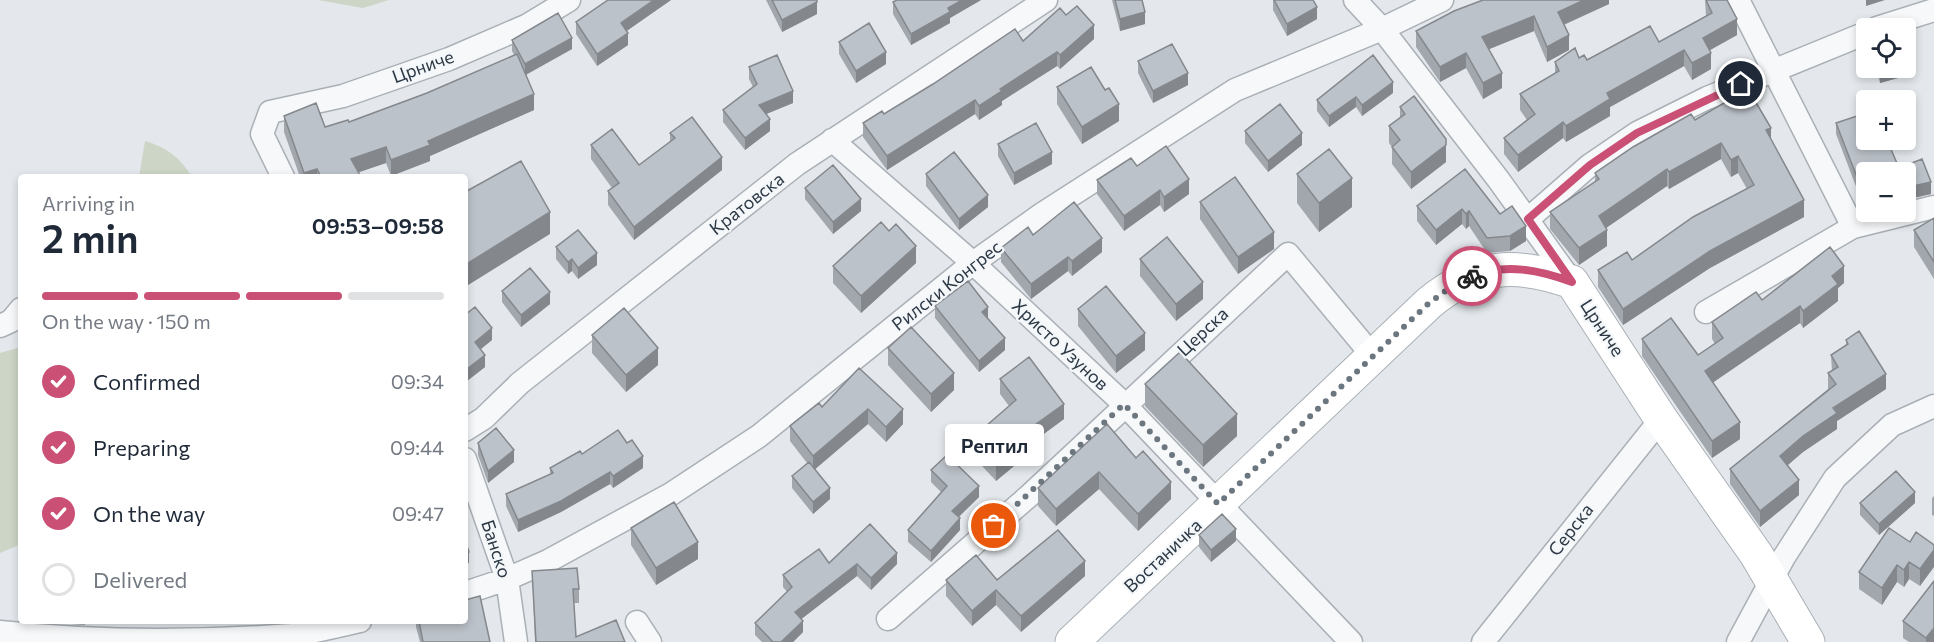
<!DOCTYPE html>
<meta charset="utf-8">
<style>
:root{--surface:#fff;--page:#f2f2f3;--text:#1f2937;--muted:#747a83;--line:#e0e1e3;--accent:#ca5076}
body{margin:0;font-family:Commissioner,sans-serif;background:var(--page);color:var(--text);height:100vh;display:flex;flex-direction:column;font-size:22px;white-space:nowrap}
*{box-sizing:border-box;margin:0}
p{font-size:20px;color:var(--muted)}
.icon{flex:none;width:33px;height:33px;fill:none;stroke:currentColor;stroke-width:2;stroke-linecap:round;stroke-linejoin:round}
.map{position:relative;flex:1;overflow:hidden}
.drawer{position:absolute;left:18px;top:174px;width:450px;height:450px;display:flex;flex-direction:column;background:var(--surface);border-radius:6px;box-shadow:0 3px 9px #0003}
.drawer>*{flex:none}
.fabs{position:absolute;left:1856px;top:18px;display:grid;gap:12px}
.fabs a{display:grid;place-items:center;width:60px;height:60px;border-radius:6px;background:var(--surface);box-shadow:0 3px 9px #0003;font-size:30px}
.pin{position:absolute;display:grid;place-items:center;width:51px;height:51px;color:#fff;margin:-26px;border:3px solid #fff;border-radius:50%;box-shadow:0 2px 6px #0007}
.courier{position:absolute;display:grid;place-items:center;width:60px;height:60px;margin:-30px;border:4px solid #ca5076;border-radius:50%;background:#fff;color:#222;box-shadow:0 2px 8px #0007}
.bubble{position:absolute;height:42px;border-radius:6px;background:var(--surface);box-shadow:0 3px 9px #0003;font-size:20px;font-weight:600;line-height:42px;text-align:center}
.summary em{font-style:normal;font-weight:600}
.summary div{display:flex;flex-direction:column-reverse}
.summary{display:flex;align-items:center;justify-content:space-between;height:102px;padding:0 24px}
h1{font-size:39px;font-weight:600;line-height:45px}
.bar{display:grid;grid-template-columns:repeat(4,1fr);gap:9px 6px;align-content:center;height:72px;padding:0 24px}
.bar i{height:8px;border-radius:4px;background:var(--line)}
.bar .selected{background:var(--accent)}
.bar p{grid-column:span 4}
ol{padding:0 24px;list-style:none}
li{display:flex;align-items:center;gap:18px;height:66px}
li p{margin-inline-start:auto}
li .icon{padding:6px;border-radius:50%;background:var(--accent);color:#fff;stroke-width:4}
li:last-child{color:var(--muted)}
li i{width:33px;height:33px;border:3px solid var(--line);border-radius:50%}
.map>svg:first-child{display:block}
.green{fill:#ccd5c6}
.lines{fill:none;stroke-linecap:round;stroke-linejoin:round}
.street-casing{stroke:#a9b0b6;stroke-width:25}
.secondary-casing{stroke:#a9b0b6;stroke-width:35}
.street{stroke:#f7f8fa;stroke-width:22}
.secondary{stroke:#fff;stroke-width:33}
.wall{fill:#a2a7ad}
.shaded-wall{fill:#84888d}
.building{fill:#bcc2c9;stroke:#84888d;stroke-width:1.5}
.done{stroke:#6c767f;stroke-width:6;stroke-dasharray:0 10.8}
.route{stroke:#ca5076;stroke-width:8}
.labels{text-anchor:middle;stroke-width:4.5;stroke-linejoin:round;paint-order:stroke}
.street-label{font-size:18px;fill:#2c3844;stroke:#f4f7f9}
</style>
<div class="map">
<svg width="1934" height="642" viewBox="0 0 1934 642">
<rect width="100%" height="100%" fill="#e4e8ec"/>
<path class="green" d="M318,0H389L363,8Z
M145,141C166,147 181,158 192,177H139Z
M21,347V544L0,553V353Z"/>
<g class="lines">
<g class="street-casing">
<path id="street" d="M1355,0L1382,29L1498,179L1572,282
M1738,0L1853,227
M1877,28L1934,10
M832,140L973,263L1124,404L1351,642
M283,177L262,134L270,112L343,96L449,59L528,25L569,0
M1528,219L1590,165L1637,133L1707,98L1866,33
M1706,312L1853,227L1934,207
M0,326L11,321L21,309
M465,430L484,418L520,383L797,164L1046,0
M465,459L507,579L516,642
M465,593L507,579L548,561L671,494L759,436L973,263L1042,214L1235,90L1382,29L1442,0
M888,619L1030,495L1288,254L1372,355
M637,622L650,642
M0,632C95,642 197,642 292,635C315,632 337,626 360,621
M1483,642L1661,419
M1738,642L1784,557L1835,478L1892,425L1934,406"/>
</g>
<g class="secondary-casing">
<path id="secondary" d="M1072,642L1429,303C1476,264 1516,262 1572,282L1661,419L1756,554L1808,642"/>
</g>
<use href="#street" class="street"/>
<use href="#secondary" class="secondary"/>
</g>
<path class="wall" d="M608,0H671L626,31L628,45L597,66L576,34V22Z
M766,0H817V14L782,32Z
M897,0H981L950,18V23L911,45L893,14V2Z
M1112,0H1142L1145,24L1120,31Z
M1273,0H1313L1317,19L1287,36L1273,10Z
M1609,0V4L1564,25L1569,50L1547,62L1534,31L1489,49L1502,88L1483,99L1466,68L1440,82L1416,47V31Z
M1705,0L1737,35L1710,50L1711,69L1692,80L1684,66L1610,107V116L1566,142L1563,138L1518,172L1504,154V138L1527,120L1520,110V94L1555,73V62L1579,58L1587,60L1659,42L1706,16Z
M1066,15L1094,39L1060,69L1057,66L1002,101V105L979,120L975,114L887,170L863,137V123L884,114L1023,41Z
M512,40L572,49L526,75L534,110L430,156V161L391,176L386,163L358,172L361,177H300L284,132V116L325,127L349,122L427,93L514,55L512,51Z
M839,42L886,64L856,83L839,54Z
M1138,61L1188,85L1153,103L1138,73Z
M749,67L793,103L766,114L770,131L745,150L723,122V110L753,87L749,79Z
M1876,68H1898V78L1880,83Z
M1057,87L1119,121L1082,144L1057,104Z
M1393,93L1362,116L1356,107L1329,127L1317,111V100Z
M1400,107L1446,162L1411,189L1392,164V147L1389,143V126L1400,118Z
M1866,113V140H1884V141L1887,140L1899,168L1922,159L1931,182V194L1913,198L1912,195L1905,199V172H1866V210H1865L1836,134V123Z
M1695,120L1771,138L1804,217L1710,268L1623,325L1598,287V270L1632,260L1747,189L1738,173L1731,177L1721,159L1669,189L1667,186L1606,227L1607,246L1579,265L1550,229V212L1595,182V173Z
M1245,131L1302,145L1268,172L1245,143Z
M670,133L722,170L634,240L608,205V191L612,188L591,159V145L639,165L670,142Z
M998,144L1052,164L1014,185L998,156Z
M1137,166L1189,194L1164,212L1160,205L1124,231L1097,194V180Z
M1465,169L1500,214L1526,241L1510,251L1487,253L1469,226L1466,229L1462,224L1436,245L1417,221V206Z
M926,174L988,207L959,230L926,186Z
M1297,174L1352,207L1319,232L1297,203Z
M805,188L861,211L833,234L805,199Z
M1200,202L1274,249L1238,274L1200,219Z
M1934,218V279L1914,247V230Z
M889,231L916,263L861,313L833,283V266Z
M1033,235L1102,252L1072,276L1068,271L1031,299L1001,262V248Z
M556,247L597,265L578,279L572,271L568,274L556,259Z
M1140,259L1203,299L1176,321L1140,276Z
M1844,283L1838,288V301L1803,328L1800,323L1713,382L1740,439L1712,458L1642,356V339L1698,355L1715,344L1712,339V322L1762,300Z
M502,291L550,304L521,327L502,302Z
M935,306L1005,350L979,372L935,318Z
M1078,309L1145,350L1116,373L1078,326Z
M465,315L492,340L480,349L485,367L467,381L465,378Z
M592,335L658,365L626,392L592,353Z
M1846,340L1886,389L1837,421V429L1803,452L1787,465L1799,495L1760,527L1730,484V469L1828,389V373L1832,371L1831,355L1846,346Z
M888,348L954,390L931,412L888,365Z
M859,368L903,424L886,442L868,424L815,469L830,499L813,514L792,488V476L807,463L790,441V426L822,407Z
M1000,379L1064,419L1026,447V456L996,481L971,454V439L1009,406L1000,394Z
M1145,384L1237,436L1203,467L1145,406Z
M1107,424L1171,499L1138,531L1099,489L1056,526L1038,506V488Z
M478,443L514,462L488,483L478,455Z
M582,454L643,468L613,488L610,484L561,512L518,532L506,506V494L550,474V468Z
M931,470L979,497L959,517L960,530L931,562L908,542V530L941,492L931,482Z
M1934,496V516L1932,515V498Z
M1860,503H1915L1879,535L1860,515Z
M631,528L698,559L656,585L631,545Z
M1199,535L1236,541L1211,562L1199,547Z
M1910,542L1934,545L1920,586L1909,579L1904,587L1897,582L1882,605L1859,589V572Z
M829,563L897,564L871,590L857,576L801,619L803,632L793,642H762L755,635V623L787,592L783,587V575Z
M532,571L579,589V603H574L576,637L625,642H535Z
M1085,576L1021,632L996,605L972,626L946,596V580Z
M55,621H85V625L55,623Z
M416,621H465L490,642H420L416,627Z
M1903,621L1934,642H1909L1903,638Z"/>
<path class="shaded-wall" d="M654,0H671L621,35V23Z
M962,0H981L950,18V23L911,45V34L948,8Z
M1584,0H1609V4L1558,27V12Z
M1866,0H1885L1866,6Z
M817,2V14L782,32V20Z
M1317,7V19L1287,36V24Z
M1145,12V24L1120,31V19Z
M1534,16V31L1482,52V37Z
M1737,19V35L1703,54V38Z
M1094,25V39L1060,69V55Z
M628,33V45L597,66V54Z
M1569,35V50L1547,62V47Z
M572,38V49L525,75V64Z
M1684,50V66L1610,107V116L1566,142V126L1607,93Z
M886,52V64L856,83V71Z
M1057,52V66L1002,101V105L979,120V106L1000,89Z
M1466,53V68L1440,82V67Z
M1711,53V69L1692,80V63Z
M1893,68H1898V78L1880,83V71Z
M1188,73V85L1153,103V91Z
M1502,73V88L1483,99V83Z
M1393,82V93L1362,116V105Z
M793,91V103L759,117V105Z
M534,94V110L430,156V161L391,176V160L428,141Z
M1356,97V107L1329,127V116Z
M975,100V114L887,170V156Z
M1119,104V121L1082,144V127Z
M770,119V131L745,150V138Z
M1563,122V138L1518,172V155Z
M1771,128V144L1766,130Z
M1302,133V145L1268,172V161Z
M1721,143V159L1669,189V172Z
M1446,145V162L1411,189V172Z
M386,147V163L351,175V159Z
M1052,152V164L1014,185V173Z
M1738,156V173L1731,177V160Z
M722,157V170L634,240V227Z
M317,169V177H304V173Z
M1667,169V186L1599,233V216Z
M1352,178V207L1319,232V203Z
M1189,179V194L1164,212V197Z
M1931,182V194L1913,198V186Z
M1912,183V195L1905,199V187Z
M1160,190V205L1124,231V216Z
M988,195V207L959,230V219Z
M861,199V211L833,234V222Z
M1804,200V217L1710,268L1623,325V309L1710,251Z
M1462,209V224L1436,245V230Z
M1469,211V226L1466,229V214Z
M550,212V234L465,287V265Z
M1526,226V241L1510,251V236Z
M1607,230V246L1579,265V248Z
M1274,232V249L1238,274V257Z
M1102,238V252L1072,276V261Z
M916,246V263L861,313V296Z
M597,253V265L578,279V268Z
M1068,257V271L1031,299V284Z
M572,259V271L568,274V262Z
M1844,266V283L1838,288V301L1803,328V311L1832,276Z
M1203,282V299L1176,321V304Z
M550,292V304L521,327V315Z
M1800,306V323L1705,388V371Z
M988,307V319L982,312Z
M492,328V340L475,354V342Z
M1145,333V350L1116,373V356Z
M1005,338V350L979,372V361Z
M658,348V365L626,392V375Z
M485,355V367L467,381V369Z
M954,373V390L931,412V394Z
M1886,374V389L1837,421V429L1803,452L1780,472V456L1833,408Z
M1064,404V419L1026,447V456L996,481V466L1021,435Z
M868,409V424L813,471V456Z
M903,409V424L886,442V427Z
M1237,414V436L1203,467V445Z
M1740,422V439L1712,458V441Z
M514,450V462L488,483V471Z
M643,456V468L613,488V476Z
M610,472V484L561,512L518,532V520Z
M1099,472V489L1056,526V509Z
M1799,480V495L1760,527V511Z
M1171,482V499L1138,531V514Z
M979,486V497L952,523V511Z
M830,488V499L813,514V502Z
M1915,492V503L1879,535V524Z
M960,518V530L931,562V551Z
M1236,529V541L1211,562V550Z
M698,542V559L656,585V568Z
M1934,550V567L1920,586V569Z
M469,552V563L465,565V553Z
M897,553V564L871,590V578Z
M1085,561V576L1021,632V616Z
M1909,562V579L1904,587V570Z
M857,564V576L795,624V612Z
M1897,565V582L1882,605V588Z
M996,590V605L972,626V611Z
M803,621V632L793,642H781Z
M1934,628V642H1926V638Z"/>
<path class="building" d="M608,0H654L621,23L628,33L597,54L576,22Z
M772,0H817V2L782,20Z
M897,0H962L948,8L950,12L911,34L893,2Z
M1115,0H1142L1145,12L1120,19Z
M1274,0H1313L1317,7L1287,24Z
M1483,0H1584L1558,12L1569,35L1547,47L1534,16L1482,37L1502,73L1483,83L1466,53L1440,67L1416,31L1454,11Z
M1706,0H1727L1737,19L1703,38L1711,53L1692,63L1684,50L1607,93L1610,99L1566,126L1563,122L1518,155L1504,138L1535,114L1520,94L1559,71L1555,62L1575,48L1579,58L1584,55L1587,60L1650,26L1659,42L1712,13Z
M1077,6L1094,25L1060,55L1057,52L1000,89L1002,91L979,106L975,100L887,156L863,123L882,111L884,114L933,84L1015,29L1023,41L1060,8L1066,15Z
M558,13L572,38L525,64L512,40Z
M869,23L886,52L856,71L839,42Z
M1172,44L1188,73L1153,91L1138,61Z
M517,54L534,94L428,141L430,145L391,160L386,147L351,159L361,177H321L317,169L304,173L284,116L316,103L325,127L348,120L349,122L427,93Z
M777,55L793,91L759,105L770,119L745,138L723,110L757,84L749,67Z
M1373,55L1393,82L1362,105L1356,97L1329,116L1317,100Z
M1091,67L1105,90L1109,88L1119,104L1082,127L1057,87Z
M1879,68H1893L1880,71Z
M1748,89L1771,128L1766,130L1804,200L1710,251L1623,309L1598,270L1627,252L1632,260L1693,217L1754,185L1738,156L1731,160L1721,143L1669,172L1667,169L1599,216L1607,230L1579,248L1550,212L1599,179L1595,173L1633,147L1691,114L1695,120Z
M1414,96L1446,139V145L1411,172L1392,147L1400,140L1389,126L1405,114L1400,107Z
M1280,104L1302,133L1268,161L1245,131Z
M1866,113V140H1884V141L1887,140L1899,168L1922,159L1931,182L1913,186L1912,183L1905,187V172H1866V198H1865L1836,123Z
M692,117L722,157L634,227L608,191L619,183L591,145L612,129L639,165L675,138L670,133Z
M1036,123L1052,152L1014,173L998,144Z
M1166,146L1189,179L1164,197L1160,190L1124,216L1097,180L1131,158L1137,166Z
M1329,149L1352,178L1319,203L1297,174Z
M954,152L988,195L959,219L926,174Z
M521,161L550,212L465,265V192Z
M833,165L861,199L833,222L805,188Z
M1465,169L1500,214L1512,206L1526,226L1510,236L1487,238L1469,211L1466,214L1462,209L1436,230L1417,206Z
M1235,177L1274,232L1238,257L1200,202Z
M1074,202L1102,238L1072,261L1068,257L1031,284L1001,248L1028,227L1033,235Z
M1934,218V262L1914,230Z
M881,222L889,231L896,224L916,246L861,296L833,266Z
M578,230L597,253L578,268L572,259L568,262L556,247Z
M1167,237L1203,282L1176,304L1140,259Z
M1830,247L1844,266L1832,276L1838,284L1803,311L1800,306L1705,371L1740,422L1712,441L1642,339L1671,318L1698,355L1723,338L1712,322L1756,292L1762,300Z
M530,268L550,292L521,315L502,291Z
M968,281L988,307L982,312L1005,338L979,361L935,306Z
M1106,286L1145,333L1116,356L1078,309Z
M475,307L492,328L475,342L485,355L467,369L465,366V315Z
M624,308L658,348L626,375L592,335Z
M911,327L954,373L931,394L888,348Z
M1859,331L1886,374L1833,408L1837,413L1803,436L1780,456L1799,480L1760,511L1730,469L1836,384L1828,373L1838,367L1831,355L1848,344L1846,340Z
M1180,352L1237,414L1203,445L1145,384Z
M1029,357L1064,404L1021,435L1026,441L996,466L971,439L1016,400L1000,379Z
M859,368L903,409L886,427L868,409L813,456L790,426L819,403L822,407Z
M1107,424L1136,458L1143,451L1171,482L1138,514L1099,472L1056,509L1038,488Z
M496,428L514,450L488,471L478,443Z
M618,430L627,443L632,440L643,456L613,476L610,472L561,501L518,520L506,494L553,473L550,468L580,451L582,454Z
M947,455L979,486L952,511L960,518L931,551L908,530L947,486L931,470Z
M809,462L830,488L813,502L792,476Z
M1896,471L1915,492L1879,524L1860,503Z
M674,502L698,542L656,568L631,528Z
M1222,514L1236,529L1211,550L1199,535Z
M870,524L897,553L871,578L857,564L795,612L803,621L781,642H773L755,623L792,587L783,575L819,549L829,563Z
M1889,528L1910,542L1916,532L1934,545V550L1920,569L1909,562L1904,570L1897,565L1882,588L1859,572Z
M1058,530L1085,561L1021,616L996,590L972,611L946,580L976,555L997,580Z
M465,540L469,552L465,553Z
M577,568L579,589H573L576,637L616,620L625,642H536L532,571Z
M1934,581V628L1926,638L1903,621Z
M480,596L490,642H423L419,621H465V600Z"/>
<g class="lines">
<path class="done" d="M994,526L1124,404L1218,504L1429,303L1458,282L1472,276"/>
<path class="route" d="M1472,276C1506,263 1539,270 1572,282L1528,219L1590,165L1637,133L1741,84"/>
</g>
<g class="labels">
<g class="street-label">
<text transform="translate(423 67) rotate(-20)" y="6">Црниче</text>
<text transform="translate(747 204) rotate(-38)" y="6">Кратовска</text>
<text transform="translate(947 286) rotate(-38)" y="6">Рилски Конгрес</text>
<text transform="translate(1602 328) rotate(57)" y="6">Црниче</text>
<text transform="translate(1203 332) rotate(-43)" y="6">Церска</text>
<text transform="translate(1060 345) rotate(43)" y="6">Христо Узунов</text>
<text transform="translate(1571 530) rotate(-52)" y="6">Серска</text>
<text transform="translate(496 549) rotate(72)" y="6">Банско</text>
<text transform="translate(1163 556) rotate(-43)" y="6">Востаничка</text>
</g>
</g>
</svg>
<div class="fabs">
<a><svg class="icon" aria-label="locate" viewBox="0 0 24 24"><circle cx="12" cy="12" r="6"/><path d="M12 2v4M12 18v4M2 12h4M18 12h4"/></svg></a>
<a>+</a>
<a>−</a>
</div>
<div class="pin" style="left:994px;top:526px;background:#ea580c"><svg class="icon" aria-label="bag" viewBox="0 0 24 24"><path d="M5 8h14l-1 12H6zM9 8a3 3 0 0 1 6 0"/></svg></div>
<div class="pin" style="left:1741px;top:84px;background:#1f2937"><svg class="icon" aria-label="home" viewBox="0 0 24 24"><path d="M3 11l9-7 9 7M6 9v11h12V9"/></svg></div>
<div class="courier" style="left:1472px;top:276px"><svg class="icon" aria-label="bike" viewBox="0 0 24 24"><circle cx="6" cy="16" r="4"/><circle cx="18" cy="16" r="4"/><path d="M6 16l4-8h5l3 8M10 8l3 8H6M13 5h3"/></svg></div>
<div class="bubble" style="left:945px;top:424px;width:99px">Рептил</div>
<section class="drawer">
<div class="summary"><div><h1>2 min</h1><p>Arriving in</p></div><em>09:53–09:58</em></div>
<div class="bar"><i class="selected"></i><i class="selected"></i><i class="selected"></i><i></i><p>On the way · 150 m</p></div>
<ol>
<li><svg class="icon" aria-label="check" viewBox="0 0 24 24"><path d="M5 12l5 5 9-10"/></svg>Confirmed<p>09:34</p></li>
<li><svg class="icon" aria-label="check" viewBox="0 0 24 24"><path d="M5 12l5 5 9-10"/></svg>Preparing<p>09:44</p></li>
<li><svg class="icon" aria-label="check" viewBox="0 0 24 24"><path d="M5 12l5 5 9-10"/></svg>On the way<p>09:47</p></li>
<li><i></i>Delivered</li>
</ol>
</section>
</div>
